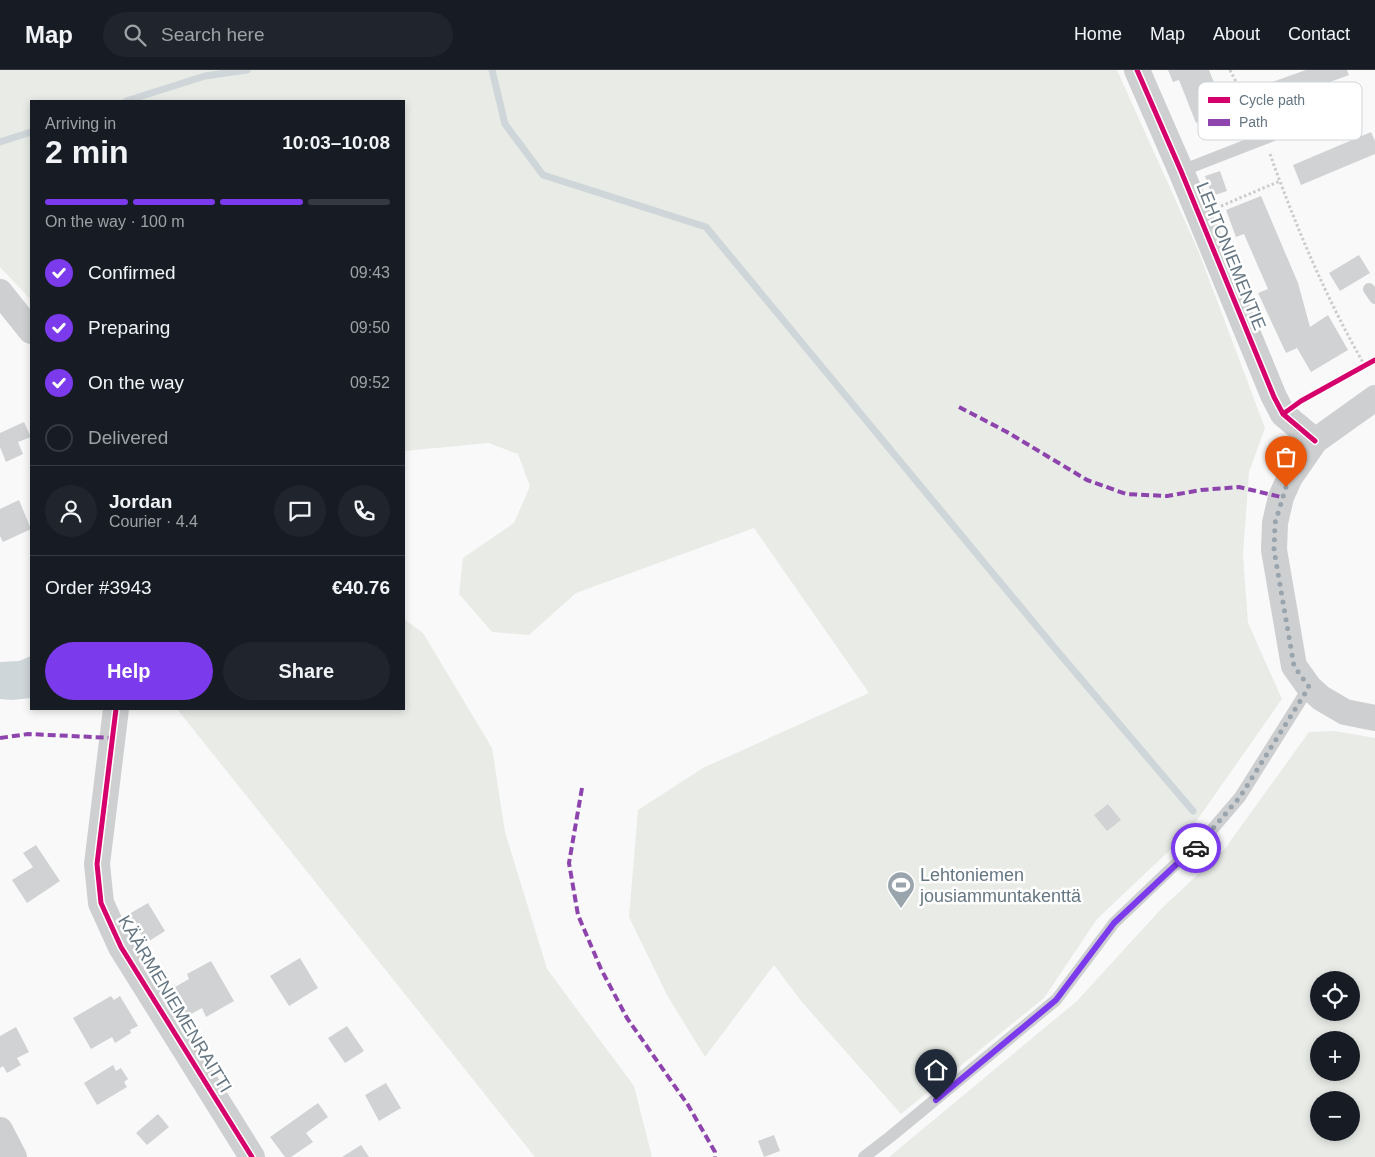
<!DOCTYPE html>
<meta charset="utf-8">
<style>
:root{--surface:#171b24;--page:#20242c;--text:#f1f3f6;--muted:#9ea1a6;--line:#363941;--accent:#7c3aed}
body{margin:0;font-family:Helvetica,sans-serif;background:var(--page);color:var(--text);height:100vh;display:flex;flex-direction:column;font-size:19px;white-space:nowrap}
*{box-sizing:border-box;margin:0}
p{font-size:16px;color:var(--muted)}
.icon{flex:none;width:28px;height:28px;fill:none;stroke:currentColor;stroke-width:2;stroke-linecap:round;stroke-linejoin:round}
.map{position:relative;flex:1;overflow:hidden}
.drawer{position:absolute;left:30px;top:30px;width:375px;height:610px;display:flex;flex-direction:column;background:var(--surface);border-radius:0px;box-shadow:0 2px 8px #0003}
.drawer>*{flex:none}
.buttons{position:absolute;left:1310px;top:901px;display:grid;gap:10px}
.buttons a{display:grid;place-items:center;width:50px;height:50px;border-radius:50%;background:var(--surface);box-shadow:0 2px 8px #0003;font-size:25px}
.pin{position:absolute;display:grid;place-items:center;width:42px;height:42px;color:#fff;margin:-51px -21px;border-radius:50% 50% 50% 0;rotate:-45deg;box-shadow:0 0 5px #0007}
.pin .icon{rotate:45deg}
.courier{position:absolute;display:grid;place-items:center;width:50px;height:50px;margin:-25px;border:4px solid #7c3aed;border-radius:50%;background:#fff;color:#222;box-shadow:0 1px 6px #0007}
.summary em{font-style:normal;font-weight:700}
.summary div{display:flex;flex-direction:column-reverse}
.summary{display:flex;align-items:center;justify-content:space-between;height:85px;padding:0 15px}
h1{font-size:32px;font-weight:700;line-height:38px}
.bar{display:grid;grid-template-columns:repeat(4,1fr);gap:8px 5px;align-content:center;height:60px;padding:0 15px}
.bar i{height:6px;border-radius:4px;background:var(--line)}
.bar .selected{background:var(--accent)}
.bar p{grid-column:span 4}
.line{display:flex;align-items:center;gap:12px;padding:0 15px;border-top:1px solid var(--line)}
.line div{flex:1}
.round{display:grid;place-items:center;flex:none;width:52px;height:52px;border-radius:26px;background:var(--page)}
ol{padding:0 15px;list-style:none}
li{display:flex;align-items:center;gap:15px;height:55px}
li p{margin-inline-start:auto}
li .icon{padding:5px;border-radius:50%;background:var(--accent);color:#fff;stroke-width:4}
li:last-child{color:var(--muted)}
li i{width:28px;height:28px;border:2px solid var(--line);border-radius:50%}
.button{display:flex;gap:10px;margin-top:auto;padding:10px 15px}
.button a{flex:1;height:58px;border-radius:30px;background:var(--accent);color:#fff;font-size:20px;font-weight:700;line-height:58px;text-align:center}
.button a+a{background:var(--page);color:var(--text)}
header{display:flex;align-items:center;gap:30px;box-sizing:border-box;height:70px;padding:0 25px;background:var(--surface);border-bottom:1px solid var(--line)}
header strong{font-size:24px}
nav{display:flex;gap:28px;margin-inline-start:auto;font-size:18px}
.search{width:350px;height:45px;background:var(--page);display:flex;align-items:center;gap:12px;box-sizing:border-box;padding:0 18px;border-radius:28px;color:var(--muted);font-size:19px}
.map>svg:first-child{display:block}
.green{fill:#e8ebe6;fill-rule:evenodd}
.water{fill:#ced6d9}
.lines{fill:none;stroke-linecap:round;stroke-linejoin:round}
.stream{stroke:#ced6d9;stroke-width:7}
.building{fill:#d0d2d3}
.path{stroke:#cbcccd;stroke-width:3;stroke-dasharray:2.5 2.5;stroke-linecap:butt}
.service{stroke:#cecfd0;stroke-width:12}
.minor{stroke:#cecfd0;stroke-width:26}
.quiet{stroke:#8e44ad;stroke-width:4;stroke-dasharray:8 4;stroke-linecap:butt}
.cycleway-casing{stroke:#fff;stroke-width:8}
.cycleway{stroke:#d6006c;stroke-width:5}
.done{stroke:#99a4ac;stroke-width:5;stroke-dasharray:0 9}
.route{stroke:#7c3aed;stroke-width:6}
.labels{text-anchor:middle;stroke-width:5;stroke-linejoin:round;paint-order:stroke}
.street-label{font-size:18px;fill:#657683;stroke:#fff}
.poi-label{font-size:18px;fill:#657683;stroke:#fff;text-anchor:start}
.key{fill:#fff;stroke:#d1d6da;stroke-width:1}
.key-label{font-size:14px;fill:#657683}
</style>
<header>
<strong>Map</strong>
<div class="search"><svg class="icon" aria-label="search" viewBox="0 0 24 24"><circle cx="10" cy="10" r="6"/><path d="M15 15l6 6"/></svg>Search here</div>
<nav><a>Home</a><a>Map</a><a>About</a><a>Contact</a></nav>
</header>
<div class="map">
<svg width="1375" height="1087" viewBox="0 0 1375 1087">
<rect width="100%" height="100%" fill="#f9f9f9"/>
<path class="green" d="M0,0H1117L1198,180L1265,358L1249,402L1243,485L1248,553L1282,629L1188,763L1097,849L1044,928L901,1044L801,931L774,895L705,987L667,925L629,847L638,740L703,698L869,623L754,458L576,523L529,565L492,562L459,524L463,488L514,453L530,416L518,384L489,373L404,381V31H31V230L0,197Z
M404,549L423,563L492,678L505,762L547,899L634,1016L652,1087H535L177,639H404Z
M1335,661L1375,668V1087H889L1077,931L1161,839L1224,780L1309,662ZM1319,910H1351V942H1319ZM1319,970H1351V1002H1319ZM1319,1030H1351V1062H1319Z"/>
<path class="water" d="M31,586V628L12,630L0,629V592L19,591Z"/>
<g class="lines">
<path class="stream" d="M492,0L505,54L543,105L706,157L1053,576L1193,741
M126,31L205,6L247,0
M0,72L31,62"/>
</g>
<path class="building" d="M1168,0H1209L1225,40L1196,53L1179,10L1173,12Z
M1306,0H1347L1349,5L1270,34L1264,15Z
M1371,62L1375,71V84L1301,115L1293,95Z
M1220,101L1227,121L1212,126L1205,106Z
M1261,126L1298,213L1310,257L1328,245L1348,280L1311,302L1297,278L1286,283L1258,223L1268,219L1244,164L1236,167L1226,140Z
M1359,185L1370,203L1340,221L1329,203Z
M24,352L31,367L18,372L23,384L6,392L0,377V363Z
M19,430L31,459L3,472L0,466V439Z
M1108,734L1121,750L1107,761L1094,745Z
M36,775L60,811L27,833L12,810L33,797L23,783Z
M148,833L165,861L146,873L129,844Z
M300,888L318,918L289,936L270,906Z
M211,891L234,931L206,947L202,938L184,948L168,921L189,909L187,904Z
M111,926L114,930L120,926L138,956L130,960L131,963L115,973L112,967L91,979L73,948Z
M347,956L364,981L345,993L328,968Z
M16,957L29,982L17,988L21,995L7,1003L3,996L0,998V966Z
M113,995L116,1001L121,998L128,1009L124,1012L127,1017L97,1035L84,1013Z
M386,1013L401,1038L379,1051L365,1025Z
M318,1033L328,1047L306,1063L313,1072L291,1087H285L270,1067Z
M158,1044L169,1057L147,1075L136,1063Z
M774,1065L780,1081L764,1087L758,1071Z
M361,1075L369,1087H342Z"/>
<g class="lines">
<path class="path" d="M1230,0L1257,53
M1270,84C1296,157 1326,228 1365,296
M1221,136L1280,111"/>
<path class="service" d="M1181,101L1340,39
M1369,219L1375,228
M864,1087L890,1067L1056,930L1114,853L1181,789L1198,776L1240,727L1309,617"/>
<path class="minor" d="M1137,0L1181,101L1274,327L1283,344L1315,371
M0,222L31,261
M1375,328L1315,371L1290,407L1281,427L1275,453L1274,480L1294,596L1309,617L1321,628L1345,642L1375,648
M116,639L97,794L101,833L121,877L252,1087
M0,1060L14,1087"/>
<path class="quiet" d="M959,337L1007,362L1087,410L1126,424L1167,426L1201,420L1239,417L1281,427
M0,668L28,664L113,668
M582,718L569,793L578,845L601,899L627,948L688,1035L715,1082V1087"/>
<g class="cycleway-casing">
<path id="cycleway" d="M1137,0L1181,101L1274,327L1283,344L1315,371
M1283,344L1301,331L1375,290
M116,639L97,794L101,833L121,877L252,1087"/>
</g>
<use href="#cycleway" class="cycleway"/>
</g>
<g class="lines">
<path class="done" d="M1196,778L1240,727L1309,617L1294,596L1274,480L1275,453L1286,417"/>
<path class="route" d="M936,1030L1056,930L1114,853L1181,790L1196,778"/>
</g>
<defs>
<g id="stadium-pin" transform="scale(1.4375)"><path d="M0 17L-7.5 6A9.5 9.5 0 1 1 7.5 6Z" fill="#99a4ac" stroke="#fff"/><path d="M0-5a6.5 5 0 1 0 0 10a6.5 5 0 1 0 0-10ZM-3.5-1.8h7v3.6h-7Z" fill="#fff"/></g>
</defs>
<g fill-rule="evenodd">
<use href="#stadium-pin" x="901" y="815"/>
</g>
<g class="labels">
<g class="street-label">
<text transform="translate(1231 186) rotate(68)" y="6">LEHTONIEMENTIE</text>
<text transform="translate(175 934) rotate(59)" y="6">KÄÄRMENIEMENRAITTI</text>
</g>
<g class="poi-label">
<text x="920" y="811">Lehtoniemen<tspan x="920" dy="21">jousiammuntakenttä</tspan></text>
</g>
</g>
<rect x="1198" y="12" width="164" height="58" rx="8" class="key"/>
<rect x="1208" y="27" width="22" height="6" fill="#d6006c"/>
<rect x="1208" y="49" width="22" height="7" fill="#8e44ad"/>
<g class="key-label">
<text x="1239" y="35">Cycle path</text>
<text x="1239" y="57">Path</text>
</g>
</svg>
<div class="buttons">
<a><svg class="icon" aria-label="locate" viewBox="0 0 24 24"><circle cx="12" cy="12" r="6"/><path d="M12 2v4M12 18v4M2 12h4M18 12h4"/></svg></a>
<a>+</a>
<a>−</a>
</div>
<div class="pin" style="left:1286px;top:417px;background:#ea580c"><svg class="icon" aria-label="bag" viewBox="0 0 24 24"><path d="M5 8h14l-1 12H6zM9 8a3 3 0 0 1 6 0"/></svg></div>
<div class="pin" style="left:936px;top:1030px;background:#1f2937"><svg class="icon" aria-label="home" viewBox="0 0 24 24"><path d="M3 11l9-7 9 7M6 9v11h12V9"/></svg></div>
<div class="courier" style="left:1196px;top:778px"><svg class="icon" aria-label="car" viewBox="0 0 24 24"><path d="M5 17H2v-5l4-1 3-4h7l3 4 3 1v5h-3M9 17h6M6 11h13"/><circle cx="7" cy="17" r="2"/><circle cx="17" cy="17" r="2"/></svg></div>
<section class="drawer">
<div class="summary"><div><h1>2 min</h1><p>Arriving in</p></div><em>10:03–10:08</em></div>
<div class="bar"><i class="selected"></i><i class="selected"></i><i class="selected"></i><i></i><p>On the way · 100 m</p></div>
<ol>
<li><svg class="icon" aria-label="check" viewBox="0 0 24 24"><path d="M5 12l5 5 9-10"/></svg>Confirmed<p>09:43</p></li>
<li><svg class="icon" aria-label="check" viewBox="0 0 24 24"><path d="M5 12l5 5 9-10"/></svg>Preparing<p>09:50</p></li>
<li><svg class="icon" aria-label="check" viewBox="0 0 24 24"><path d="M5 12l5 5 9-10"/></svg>On the way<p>09:52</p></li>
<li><i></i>Delivered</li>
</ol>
<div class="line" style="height:90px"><a class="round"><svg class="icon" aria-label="person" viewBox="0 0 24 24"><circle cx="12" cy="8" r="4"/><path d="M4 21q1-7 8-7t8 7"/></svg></a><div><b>Jordan</b><p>Courier · 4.4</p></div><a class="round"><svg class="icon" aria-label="chat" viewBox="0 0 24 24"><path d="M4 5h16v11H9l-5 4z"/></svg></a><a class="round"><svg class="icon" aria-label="phone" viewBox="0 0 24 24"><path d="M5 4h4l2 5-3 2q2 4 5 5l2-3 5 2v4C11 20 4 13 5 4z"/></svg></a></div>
<div class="line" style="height:65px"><div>Order #3943</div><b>€40.76</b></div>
<div class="button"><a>Help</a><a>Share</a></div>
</section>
</div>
